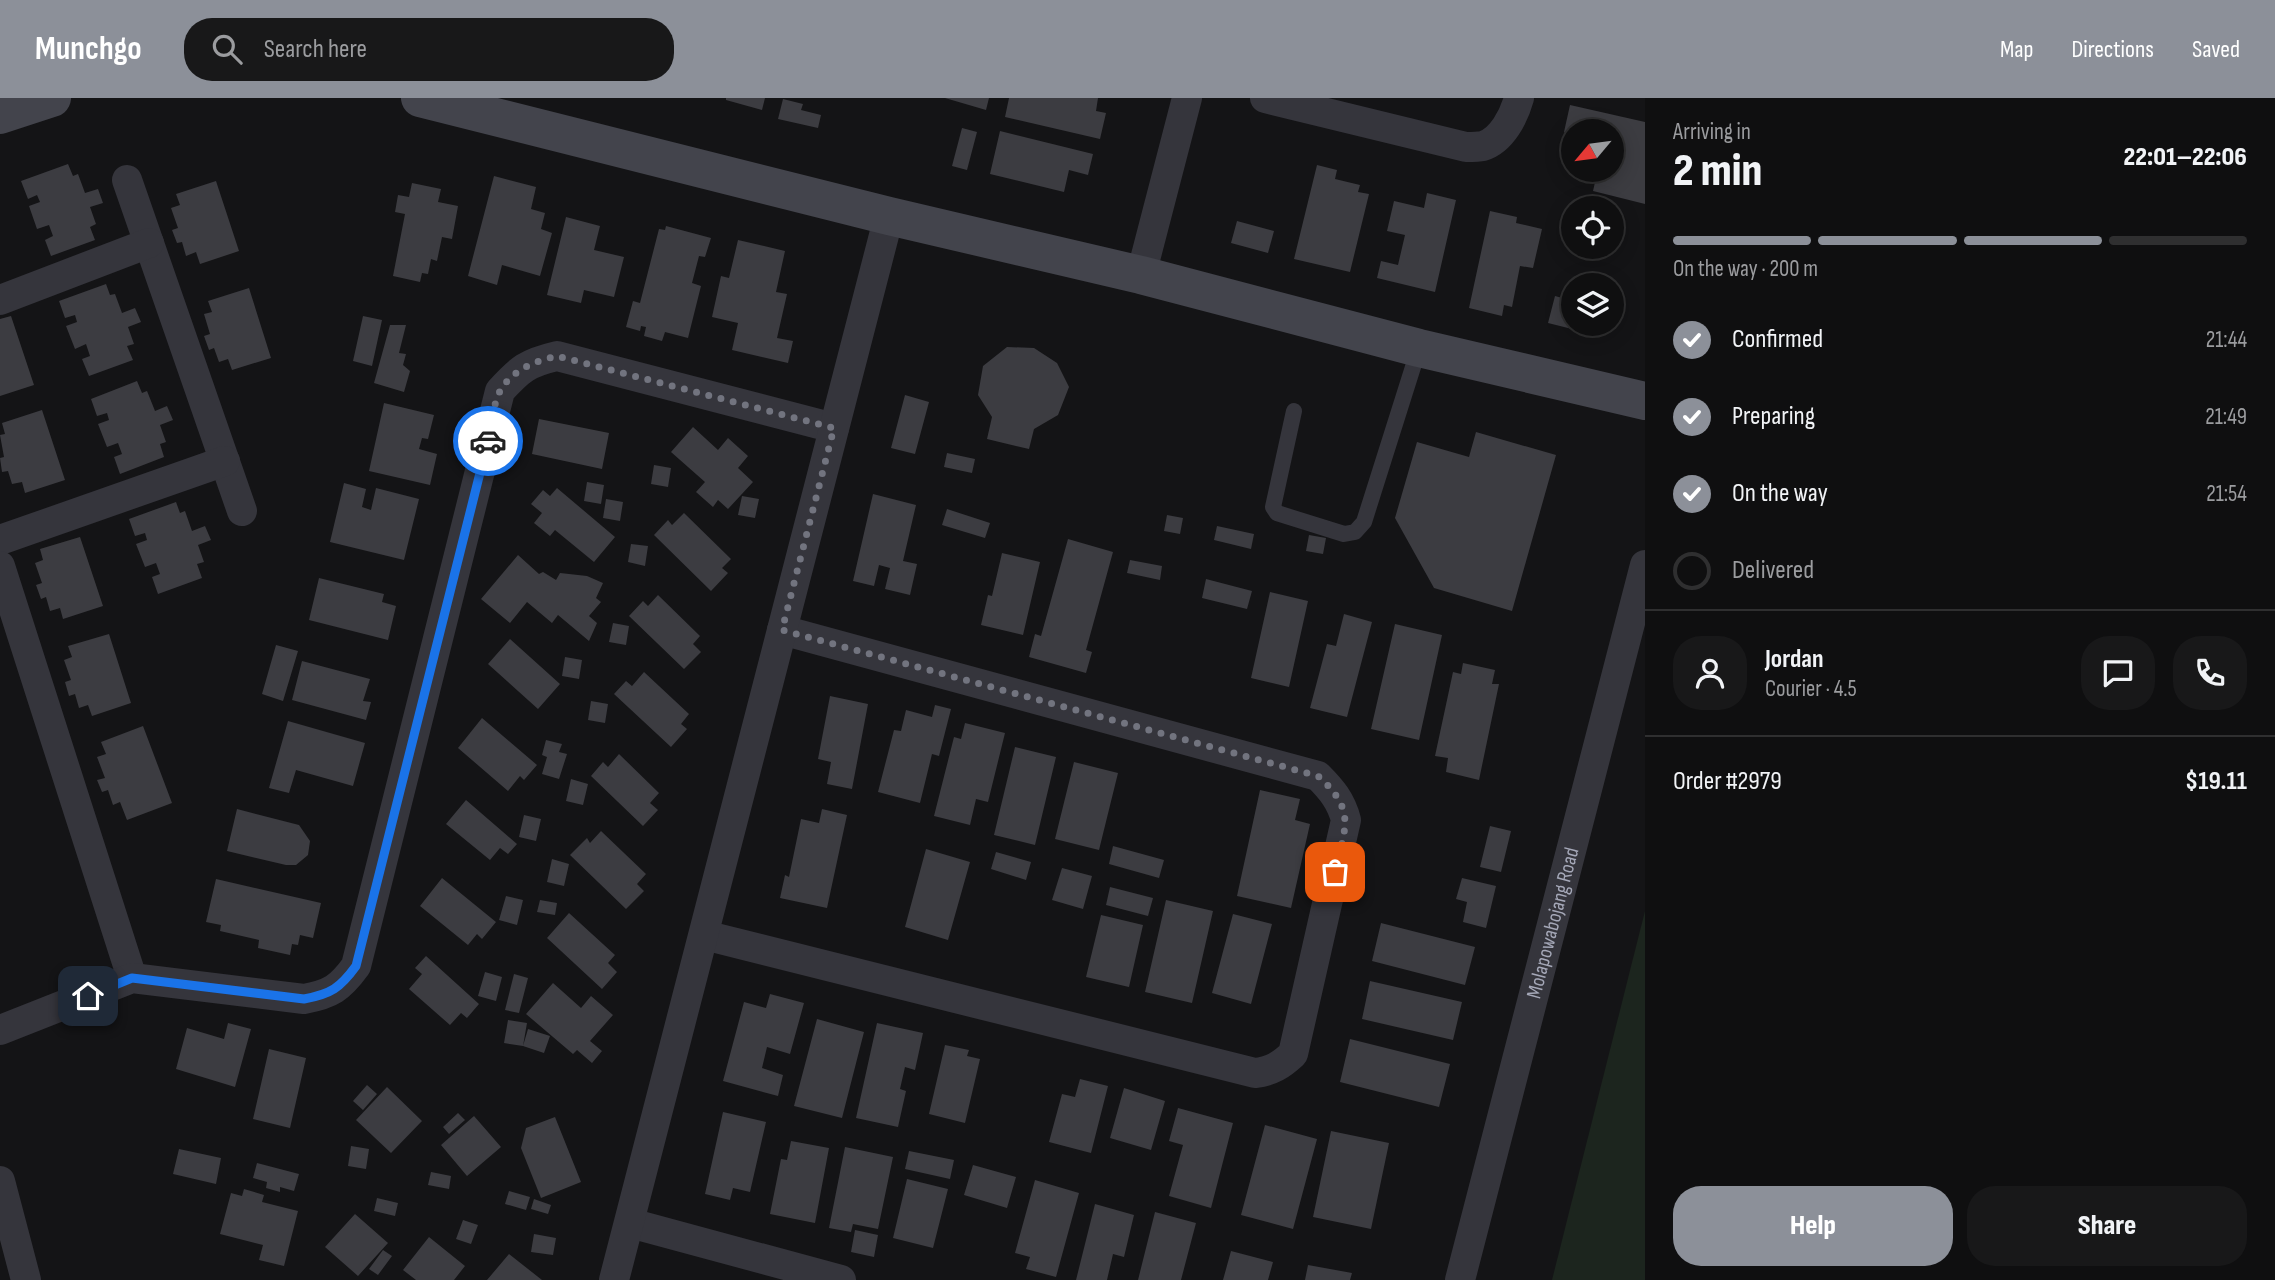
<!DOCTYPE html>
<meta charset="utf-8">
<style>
:root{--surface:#0f0f10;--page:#181819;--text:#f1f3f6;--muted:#9b9c9f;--line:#2f2f30;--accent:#8c9099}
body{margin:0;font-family:"Sofia Sans Condensed",sans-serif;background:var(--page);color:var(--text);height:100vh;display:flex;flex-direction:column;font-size:26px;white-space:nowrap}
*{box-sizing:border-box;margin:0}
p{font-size:23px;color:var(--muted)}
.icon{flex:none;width:38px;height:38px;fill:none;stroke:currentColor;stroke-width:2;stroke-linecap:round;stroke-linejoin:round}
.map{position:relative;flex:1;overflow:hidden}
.side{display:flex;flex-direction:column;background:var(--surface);width:630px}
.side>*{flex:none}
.needle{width:46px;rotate:241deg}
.fabs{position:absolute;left:1561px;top:21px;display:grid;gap:14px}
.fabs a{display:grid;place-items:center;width:63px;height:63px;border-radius:50%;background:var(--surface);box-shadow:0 4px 18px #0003,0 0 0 2px var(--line);font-size:35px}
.pin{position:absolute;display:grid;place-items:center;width:60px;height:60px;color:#fff;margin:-30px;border-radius:14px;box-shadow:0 4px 10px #0006}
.courier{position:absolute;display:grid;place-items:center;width:70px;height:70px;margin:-35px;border:5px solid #1a73e8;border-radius:50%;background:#fff;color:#222;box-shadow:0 2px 9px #0007}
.summary em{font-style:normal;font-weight:800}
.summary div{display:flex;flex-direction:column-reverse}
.summary{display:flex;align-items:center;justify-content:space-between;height:119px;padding:0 28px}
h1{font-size:46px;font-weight:800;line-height:52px}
.bar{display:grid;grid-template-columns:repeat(4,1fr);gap:10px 7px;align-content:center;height:84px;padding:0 28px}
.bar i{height:9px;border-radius:5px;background:var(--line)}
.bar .active{background:var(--accent)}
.bar p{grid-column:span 4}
.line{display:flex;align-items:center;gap:18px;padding:0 28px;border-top:2px solid var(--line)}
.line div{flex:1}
.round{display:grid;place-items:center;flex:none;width:74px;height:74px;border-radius:28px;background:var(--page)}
ol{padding:0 28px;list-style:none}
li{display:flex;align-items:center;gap:21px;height:77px}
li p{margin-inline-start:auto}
li .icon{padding:7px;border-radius:50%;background:var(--accent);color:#fff;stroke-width:4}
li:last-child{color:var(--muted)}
li i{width:38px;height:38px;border:4px solid var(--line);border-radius:50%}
.cta{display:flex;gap:14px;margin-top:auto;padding:14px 28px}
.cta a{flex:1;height:80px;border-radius:28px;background:var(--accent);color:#fff;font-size:28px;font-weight:800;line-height:80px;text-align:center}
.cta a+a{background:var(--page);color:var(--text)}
header{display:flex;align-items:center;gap:42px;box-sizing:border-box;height:98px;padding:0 35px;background:var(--accent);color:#fff}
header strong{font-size:33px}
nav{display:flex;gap:38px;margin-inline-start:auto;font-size:24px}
.search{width:490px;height:63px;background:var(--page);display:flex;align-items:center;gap:18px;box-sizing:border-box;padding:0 24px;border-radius:28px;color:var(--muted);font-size:26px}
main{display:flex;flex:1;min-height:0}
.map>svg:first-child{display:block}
.green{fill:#1c251e}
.building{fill:#3c3c41}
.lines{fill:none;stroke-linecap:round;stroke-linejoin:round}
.lane{stroke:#35353c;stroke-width:16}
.street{stroke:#35353c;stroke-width:30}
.secondary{stroke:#43444c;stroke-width:38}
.done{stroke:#72747f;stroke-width:7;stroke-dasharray:0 12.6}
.route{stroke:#1a73e8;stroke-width:9}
.labels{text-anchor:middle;stroke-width:6;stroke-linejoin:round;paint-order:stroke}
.street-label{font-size:21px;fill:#a5a8b8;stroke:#0f0f11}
</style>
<header>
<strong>Munchgo</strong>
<div class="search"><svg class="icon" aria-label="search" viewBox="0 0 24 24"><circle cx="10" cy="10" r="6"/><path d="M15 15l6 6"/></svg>Search here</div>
<nav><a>Map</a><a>Directions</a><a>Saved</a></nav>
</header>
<main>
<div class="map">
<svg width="1645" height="1182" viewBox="0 0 1645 1182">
<rect width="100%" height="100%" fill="#141416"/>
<path class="green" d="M1645,813V1182H1552Z"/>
<path class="building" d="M726,0H765L762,12L726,2Z
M945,0H989L986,12Z
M1009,0H1098L1096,13L1106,15L1100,41L1005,19Z
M783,1L803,6L801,12L821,17L818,30L778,21Z
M1570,7L1645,24V106L1593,93L1596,80L1583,77L1585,72H1612V33H1573V63L1568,62L1564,56L1568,37L1564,34Z
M962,30L977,34L967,72L952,68Z
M1000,33L1093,56L1088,77L1069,72L1064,94L990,76Z
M68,66L73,78L78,76L85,95L98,91L103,105L90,109L96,126L90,129L95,142L51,158L45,142L53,138L49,127L37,131L29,108L40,104L37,97L28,101L21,83Z
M1317,67L1337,72L1335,81L1360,87L1358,94L1369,96L1350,174L1294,161Z
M494,78L536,89L531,111L545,115L541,131L552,135L540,178L502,167L497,187L468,178Z
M216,83L239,153L200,166L196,154L186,158L182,144L177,145L172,132L178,130L171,110L180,107L176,96Z
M412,85L441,91L438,104L458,108L452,141L442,139L437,163L431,161L428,176L422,175L420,184L393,178L405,116L395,114L398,97L409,99Z
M1427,95L1456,102L1435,194L1377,180L1381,163L1398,167L1405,137L1387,133L1394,103L1424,110Z
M1490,113L1517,119L1516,125L1542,131L1533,170L1520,168L1512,209L1504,207L1502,218L1469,210Z
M566,119L600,128L594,152L624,159L614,199L584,192L581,205L547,197Z
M1237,123L1274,133L1268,155L1231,145Z
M666,128L711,140L705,159L699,158L692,185L701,188L688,240L665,234L662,243L644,238L646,229L641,228L640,233L626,229L633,203L640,205L659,131L665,132Z
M738,142L785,153L776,194L787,196L777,240L793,243L788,265L732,252L738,225L712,219L721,178L729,180Z
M106,186L110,197L115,196L122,215L135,210L141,224L128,229L134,246L127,248L133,262L89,278L82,261L90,258L86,246L75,251L66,228L77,224L75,217L65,220L59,203Z
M249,190L271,260L232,272L228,261L219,264L214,250L209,252L204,238L210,236L204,216L212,214L208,203Z
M1555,198L1573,203V226H1590L1588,235L1548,225Z
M11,218L34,287L0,298V221Z
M363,218L382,222L372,268L353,263Z
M390,227H406L399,255L406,256L403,267L410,273L404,294L374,285Z
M1007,249L1034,250L1057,265L1069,289L1058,317L1034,331L1029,351L987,341L992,319L978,297L983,268Z
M137,283L142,295L147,293L155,313L167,308L173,322L160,327L166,344L160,346L164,359L120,376L114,359L122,356L118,345L107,349L98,326L109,322L107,315L97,318L91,301Z
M905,297L929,304L915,356L891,350Z
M384,305L434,317L428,341L422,340L419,351L437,356L430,387L369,373Z
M42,312L65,382L25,395L22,384L12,386L8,373L2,374L0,360L4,359L0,337L5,336L2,325Z
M539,321L609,335L602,371L532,356Z
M693,329L718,352L728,340L748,358L738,370L753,384L728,411L718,402L713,409L696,394L705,384L671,354Z
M1476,334L1556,357L1512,513L1434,490L1395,420L1417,344L1469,359Z
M947,355L975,361L972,375L944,369Z
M654,367L671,370L668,389L651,386Z
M587,384L604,387L601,406L584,403Z
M344,385L366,391L362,409L371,412L376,390L419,401L404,462L330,444Z
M557,390L615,439L594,464L555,432L550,438L534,425L542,415L531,406L543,392L550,398Z
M873,396L916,407L903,463L917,466L910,497L885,491L890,470L879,467L874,488L853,483Z
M742,398L759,401L755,420L738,417Z
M606,401L623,404L620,423L603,420Z
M176,404L180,415L185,413L192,433L205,428L211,442L198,447L204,464L197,466L202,480L158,496L152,479L160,476L156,465L145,469L136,446L147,442L145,435L135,438L129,421Z
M947,411L990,425L985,440L942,427Z
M684,415L731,461L722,470L728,475L711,493L654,437L668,422L672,427Z
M1167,417L1183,420L1180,436L1164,433Z
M1217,428L1254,436L1251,451L1214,442Z
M1309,437L1326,440L1323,456L1306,453Z
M80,439L103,508L63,521L60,510L50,513L46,499L41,501L36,487L42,485L35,465L43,462L40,451Z
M1068,441L1113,454L1086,552L1092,554L1086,575L1029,559L1035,536L1041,538Z
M631,446L648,448L645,468L628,464Z
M1002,455L1040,464L1023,537L981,527L988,497L992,498Z
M518,457L539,476L543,474L556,482L560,475L587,478L603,485L596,500L601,504L589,518L597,525L589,543L558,517L552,525L527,504L510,525L481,501Z
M1130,462L1162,468L1160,482L1127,475Z
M319,480L384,496L382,504L396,508L388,542L309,522Z
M1206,481L1252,493L1247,511L1202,500Z
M1270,494L1308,503L1289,589L1251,580Z
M658,497L700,538L693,546L701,554L684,571L629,518L643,503L648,508Z
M1344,516L1372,524L1347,619L1310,610L1327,546L1336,548Z
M613,525L629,528L626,547L609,544Z
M1395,526L1442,537L1419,642L1371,631Z
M109,536L131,605L92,618L88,607L79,610L75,596L69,598L65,584L71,582L64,562L72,559L68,548Z
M510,541L560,586L538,611L488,566Z
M276,547L298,553L283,603L262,596Z
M565,559L582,562L579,581L562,578Z
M302,563L370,581L363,603L371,604L366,622L292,602Z
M1463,565L1495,572L1492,586H1499L1479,682L1446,674L1448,660L1435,658L1453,574L1461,576Z
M644,574L689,616L681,626L687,631L671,649L614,596L626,583L632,588Z
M830,598L868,606L852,691L827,686L831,664L818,661Z
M591,603L608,606L605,625L588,622Z
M935,607L951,611L939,658L932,656L920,705L878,694L894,632L901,633L906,612L932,619Z
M482,620L537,667L524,682L520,678L508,693L458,650Z
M288,623L365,645L353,688L296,672L289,695L269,690Z
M965,625L1005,635L988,704L976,701L970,727L934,718L954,639L961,641Z
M143,628L172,705L127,722L120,704L113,707L108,692L102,694L97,682L105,680L97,659L106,656L101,644Z
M546,642L562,646L559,654L567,656L559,681L542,676L547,659L542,657Z
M1015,649L1056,659L1035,747L994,737Z
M619,656L659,695L650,705L658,712L643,728L591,678L603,664L608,669Z
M1074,664L1118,675L1099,752L1055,741Z
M571,681L588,686L583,707L566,703Z
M1260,692L1300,701L1295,722L1310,726L1291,810L1237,798Z
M466,702L517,746L508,756L500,750L490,762L446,726Z
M237,711L299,727L310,743L308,757L296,767H286L227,753Z
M822,711L847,717L827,810L780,800L785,777L789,779L801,721L819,725Z
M524,717L541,721L536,743L519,739Z
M1490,728L1511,733L1501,774L1480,769Z
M601,733L646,776L637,786L644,793L626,811L570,757L587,740L590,745Z
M1113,748L1164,762L1159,780L1109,766Z
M926,751L970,764L948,842L905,829Z
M996,754L1031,764L1026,782L991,771Z
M552,761L569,766L564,788L547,784Z
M1062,770L1092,778L1083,811L1052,802Z
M442,780L496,824L482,841L477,836L468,847L420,808Z
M1462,780L1496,788L1486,830L1463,824L1467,804L1456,801Z
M216,781L321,805L313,840L300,837L298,847L292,846L290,857L258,850L259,842L220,833L221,827L206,824Z
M1110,789L1153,800L1148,818L1106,807Z
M506,798L523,802L517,827L499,822Z
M540,802L557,805L555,817L537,814Z
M1166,802L1213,813L1192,905L1145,894Z
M569,815L615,857L608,865L617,874L602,891L547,840Z
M1233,816L1272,826L1251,906L1212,895Z
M1101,817L1143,827L1129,889L1086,879Z
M1381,825L1475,849L1465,887L1372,863Z
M426,858L479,906L467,920L461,915L450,927L409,891L422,876L415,870Z
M485,874L502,879L496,903L478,898Z
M514,876L528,880L519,915L505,912Z
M1370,883L1462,904L1453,942L1362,921Z
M553,885L581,910L591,898L613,917L590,943L602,953L592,965L577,952L573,956L526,916Z
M770,896L804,905L790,956L767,949L762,970L783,977L778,998L723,983L744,904L766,910Z
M817,921L864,934L842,1020L794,1008Z
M508,922L527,925L523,948L504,945Z
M228,925L251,931L235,989L176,971L187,930L224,941Z
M877,925L923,935L915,972L905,969L900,991L906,993L898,1029L856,1020Z
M528,931L550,938L544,955L523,948Z
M1350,941L1450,966L1439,1009L1340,984Z
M945,947L969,952L967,958L980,961L965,1025L929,1016Z
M269,951L306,960L290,1030L253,1021Z
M1080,981L1108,988L1091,1055L1049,1044L1062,996L1075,999Z
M367,987L377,996L363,1012L353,1003Z
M387,989L422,1023L391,1055L356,1022Z
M1124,990L1165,1003L1151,1052L1110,1040Z
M1178,1010L1233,1025L1211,1110L1169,1098L1183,1047L1169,1043Z
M723,1014L766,1024L750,1094L733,1090L730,1102L705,1096Z
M458,1015L465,1022L449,1036L443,1029Z
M474,1018L501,1049L467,1078L441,1047Z
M555,1019L581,1084L541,1100L521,1050L526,1030Z
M1265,1027L1317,1041L1293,1131L1241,1117Z
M1331,1033L1389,1045L1371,1131L1313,1119Z
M791,1043L829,1050L815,1125L770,1116L781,1061L787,1062Z
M351,1048L369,1051L366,1071L348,1068Z
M845,1049L893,1059L878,1131L853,1126L851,1134L829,1130Z
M179,1051L221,1060L216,1086L173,1076Z
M909,1053L954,1062L950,1081L905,1071Z
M257,1065L299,1076L294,1093L280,1089V1094L266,1090L267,1084L253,1080Z
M973,1067L1016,1079L1007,1110L964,1097Z
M431,1074L451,1078L449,1091L428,1087Z
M907,1081L948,1091L933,1150L893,1140Z
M1035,1082L1079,1095L1056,1179L1026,1171L1030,1159L1015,1155Z
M244,1091L264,1097L262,1104L298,1113L284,1168L259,1162L263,1147L220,1136L231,1095L242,1098Z
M509,1093L530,1099L526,1112L505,1106Z
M377,1100L398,1105L395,1118L374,1113Z
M534,1101L551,1107L548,1116L531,1111Z
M1095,1106L1134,1117L1124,1159L1113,1156L1107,1182H1076Z
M1155,1114L1196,1125L1181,1182H1138Z
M355,1116L388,1145L358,1178L325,1149Z
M463,1122L478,1127L471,1146L456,1141Z
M855,1132L878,1137L874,1159L851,1154Z
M534,1136L556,1140L553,1157L531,1154Z
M429,1139L465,1168L454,1182H416L403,1172Z
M383,1152L392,1158L378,1177L369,1171Z
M1231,1153L1273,1164L1268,1182H1223Z
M509,1156L542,1182H487Z
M1308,1167L1352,1175L1350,1182H1305Z"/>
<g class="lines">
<path class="lane" d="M1294,313L1273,409L1277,415L1344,436L1355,434L1364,424L1419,250"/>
<g class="street">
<path d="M1265,0L1466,49C1471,49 1478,49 1483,48C1502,42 1514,18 1519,0"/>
<path d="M127,82L242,413"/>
<path d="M1141,177L1187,0"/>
<path d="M0,202L149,145"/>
<path d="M0,442L225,363"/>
<path d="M0,468L132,880"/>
<path d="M704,837L1255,975C1272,973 1281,967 1293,956L1346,722C1341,703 1332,692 1318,678L782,532"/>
<path d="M0,932L132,880L304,901C331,896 340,890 356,868L500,293C520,271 527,265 557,258L834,330"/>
<path d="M0,1083L26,1182"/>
<path d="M630,1125L841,1182"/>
<path d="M614,1182L889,118"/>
<path id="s1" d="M1460,1182L1645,467"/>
</g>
<path class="secondary" d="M420,0L889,118L1141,177L1419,250L1645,303
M0,17L52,0"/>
</g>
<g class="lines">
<path class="done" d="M488,343C491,328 493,307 500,293C512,272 535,263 557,258L834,330L782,532L1318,678C1357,713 1345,729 1335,774"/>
<path class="route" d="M88,898L132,880L304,901C331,896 340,890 356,868L488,343"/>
</g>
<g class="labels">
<g class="street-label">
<text dy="7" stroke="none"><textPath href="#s1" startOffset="369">Molapowabojang Road</textPath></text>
</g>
</g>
</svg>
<div class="fabs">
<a><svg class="needle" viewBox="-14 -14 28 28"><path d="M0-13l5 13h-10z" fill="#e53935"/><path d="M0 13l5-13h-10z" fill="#9b9c9f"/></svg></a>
<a><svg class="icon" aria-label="locate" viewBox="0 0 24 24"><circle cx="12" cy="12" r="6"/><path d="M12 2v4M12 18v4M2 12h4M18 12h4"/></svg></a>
<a><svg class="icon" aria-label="layers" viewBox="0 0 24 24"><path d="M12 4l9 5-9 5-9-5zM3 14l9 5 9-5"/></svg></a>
</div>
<div class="pin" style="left:1335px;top:774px;background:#ea580c"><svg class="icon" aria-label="bag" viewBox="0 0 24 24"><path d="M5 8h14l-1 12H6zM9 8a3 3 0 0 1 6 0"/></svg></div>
<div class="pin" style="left:88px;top:898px;background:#1f2937"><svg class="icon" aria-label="home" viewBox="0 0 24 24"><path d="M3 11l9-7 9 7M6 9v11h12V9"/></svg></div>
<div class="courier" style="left:488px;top:343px"><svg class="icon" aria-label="car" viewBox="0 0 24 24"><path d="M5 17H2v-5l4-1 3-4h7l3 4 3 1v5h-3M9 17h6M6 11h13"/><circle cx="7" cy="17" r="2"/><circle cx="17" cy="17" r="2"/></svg></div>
</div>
<section class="side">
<div class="summary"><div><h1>2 min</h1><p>Arriving in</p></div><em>22:01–22:06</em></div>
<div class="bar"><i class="active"></i><i class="active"></i><i class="active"></i><i></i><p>On the way · 200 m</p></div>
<ol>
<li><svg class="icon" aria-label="check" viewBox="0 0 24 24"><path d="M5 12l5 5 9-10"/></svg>Confirmed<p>21:44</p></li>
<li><svg class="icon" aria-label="check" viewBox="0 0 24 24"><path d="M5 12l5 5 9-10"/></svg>Preparing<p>21:49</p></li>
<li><svg class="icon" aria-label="check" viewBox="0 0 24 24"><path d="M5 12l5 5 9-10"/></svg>On the way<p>21:54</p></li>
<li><i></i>Delivered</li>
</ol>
<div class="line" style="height:126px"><a class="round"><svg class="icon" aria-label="person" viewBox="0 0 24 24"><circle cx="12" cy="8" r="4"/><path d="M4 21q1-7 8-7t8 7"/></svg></a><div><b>Jordan</b><p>Courier · 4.5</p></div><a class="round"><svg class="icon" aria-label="chat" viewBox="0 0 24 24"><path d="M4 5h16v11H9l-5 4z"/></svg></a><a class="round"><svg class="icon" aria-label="phone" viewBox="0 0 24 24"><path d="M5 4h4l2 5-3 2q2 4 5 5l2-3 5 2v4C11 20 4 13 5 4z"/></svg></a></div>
<div class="line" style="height:91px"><div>Order #2979</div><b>$19.11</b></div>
<div class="cta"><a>Help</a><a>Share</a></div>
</section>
</main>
